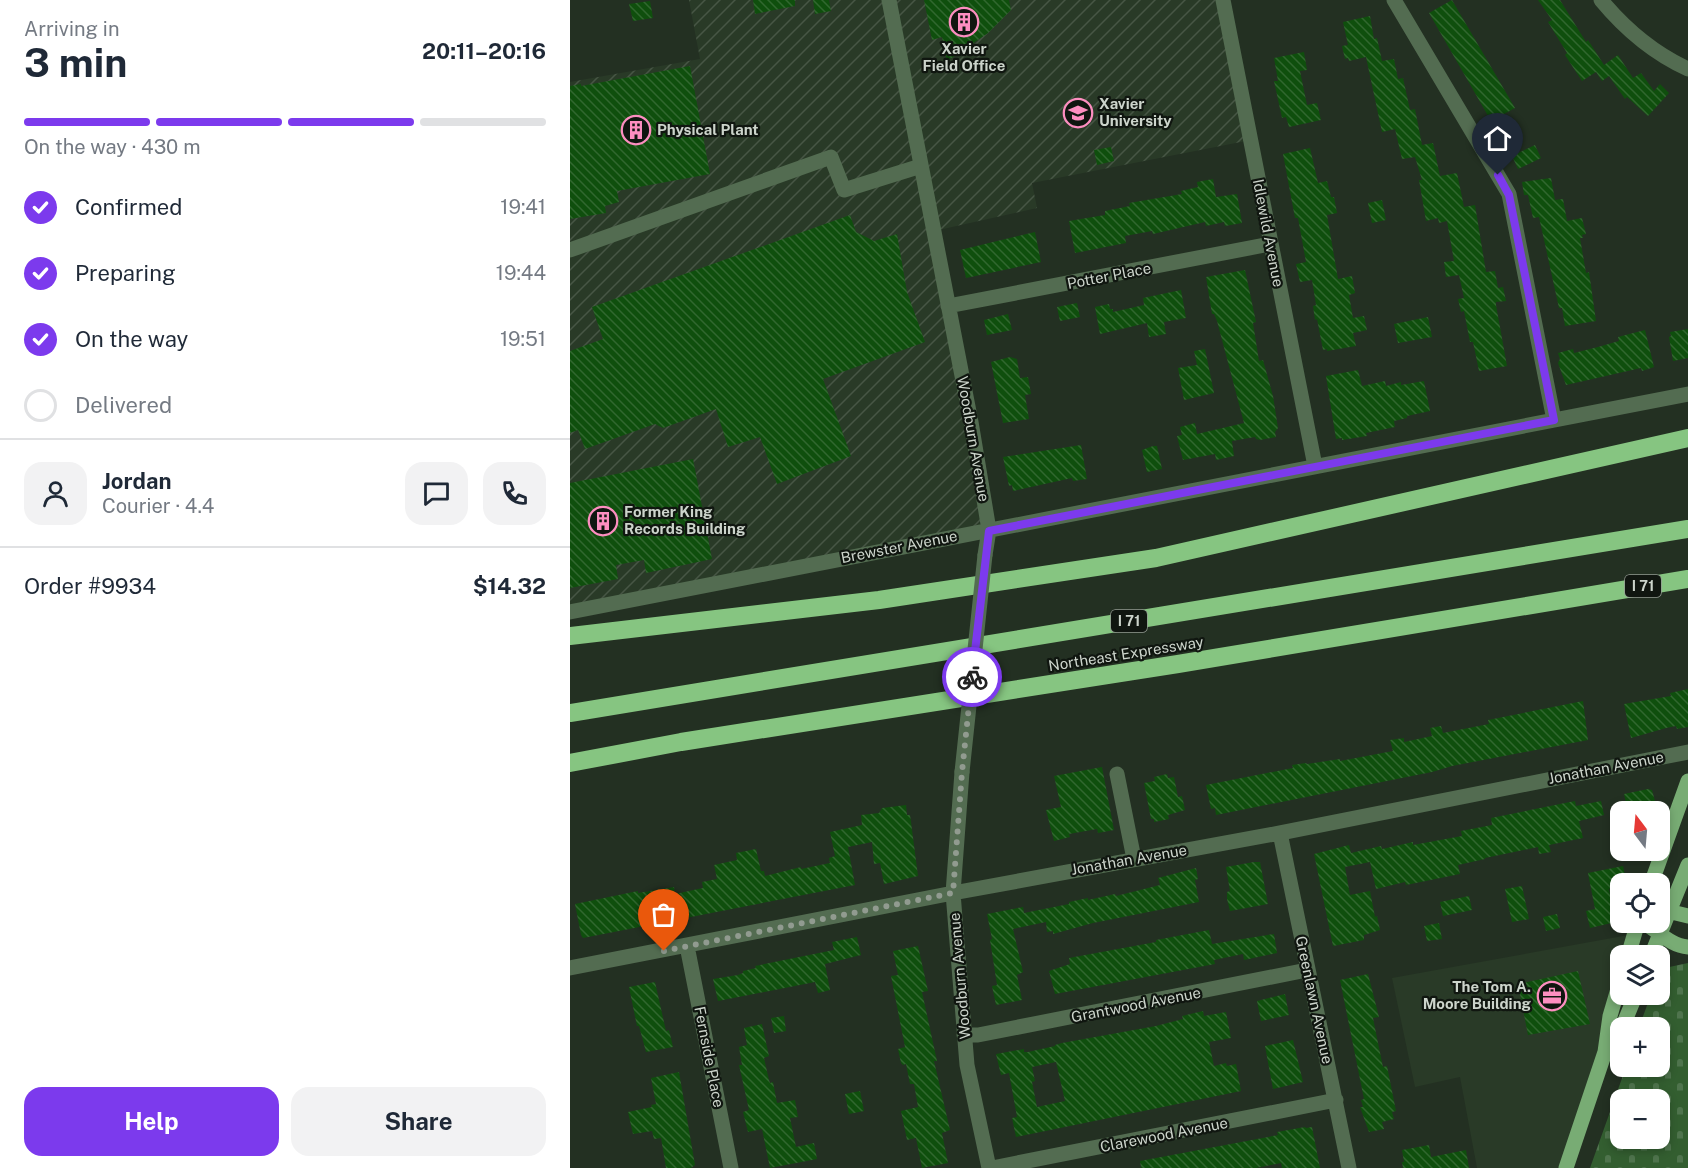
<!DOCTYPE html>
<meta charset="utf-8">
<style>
:root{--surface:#fff;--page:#f2f2f3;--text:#1f2937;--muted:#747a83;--line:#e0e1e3;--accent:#7c3aed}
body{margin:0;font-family:"Public Sans",sans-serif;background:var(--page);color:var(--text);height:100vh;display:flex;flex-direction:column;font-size:22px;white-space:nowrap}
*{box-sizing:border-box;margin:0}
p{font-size:20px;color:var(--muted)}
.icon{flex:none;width:33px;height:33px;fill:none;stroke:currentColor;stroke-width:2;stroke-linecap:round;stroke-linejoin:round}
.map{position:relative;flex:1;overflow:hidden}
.sheet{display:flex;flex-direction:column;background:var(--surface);width:570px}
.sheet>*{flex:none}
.needle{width:39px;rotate:344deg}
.fabs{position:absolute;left:1040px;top:801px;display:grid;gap:12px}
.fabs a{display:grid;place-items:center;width:60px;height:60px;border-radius:12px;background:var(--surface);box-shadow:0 3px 9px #0003;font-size:30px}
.pin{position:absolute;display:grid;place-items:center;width:51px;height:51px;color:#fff;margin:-62px -26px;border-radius:50% 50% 50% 0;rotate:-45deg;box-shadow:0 0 6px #0007}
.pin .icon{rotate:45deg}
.courier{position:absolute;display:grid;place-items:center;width:60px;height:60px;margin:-30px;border:4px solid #7c3aed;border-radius:50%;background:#fff;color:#222;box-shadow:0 2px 8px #0007}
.summary em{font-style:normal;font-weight:700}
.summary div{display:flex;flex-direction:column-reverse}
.summary{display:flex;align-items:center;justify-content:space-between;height:102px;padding:0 24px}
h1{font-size:39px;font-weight:700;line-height:45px}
.bar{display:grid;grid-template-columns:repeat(4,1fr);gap:9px 6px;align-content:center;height:72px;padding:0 24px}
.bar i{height:8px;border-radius:4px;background:var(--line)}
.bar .selected{background:var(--accent)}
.bar p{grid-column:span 4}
.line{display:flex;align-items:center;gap:15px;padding:0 24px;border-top:2px solid var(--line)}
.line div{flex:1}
.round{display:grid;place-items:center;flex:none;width:63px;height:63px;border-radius:18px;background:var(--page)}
ol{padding:0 24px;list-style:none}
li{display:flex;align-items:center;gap:18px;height:66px}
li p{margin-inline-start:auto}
li .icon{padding:6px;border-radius:50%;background:var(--accent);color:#fff;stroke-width:4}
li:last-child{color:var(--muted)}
li i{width:33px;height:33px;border:3px solid var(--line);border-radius:50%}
.button{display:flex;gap:12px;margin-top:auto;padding:12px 24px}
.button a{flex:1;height:69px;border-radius:18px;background:var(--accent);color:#fff;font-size:24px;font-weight:700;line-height:69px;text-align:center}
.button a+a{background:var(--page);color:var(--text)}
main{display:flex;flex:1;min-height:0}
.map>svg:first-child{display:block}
.built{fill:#293a27}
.industrial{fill:url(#industrial-furrows)}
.cemetery{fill:url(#cemetery-stones);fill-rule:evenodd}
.building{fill:url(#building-back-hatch);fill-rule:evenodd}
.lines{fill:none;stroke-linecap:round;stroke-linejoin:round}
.minor{stroke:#536c51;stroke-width:15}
.major{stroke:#78ac74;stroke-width:15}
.highway{stroke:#86c581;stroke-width:18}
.minor-bridge{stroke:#536c51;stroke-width:15}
.done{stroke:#919b90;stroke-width:6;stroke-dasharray:0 10.8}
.route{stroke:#7c3aed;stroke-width:8}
.labels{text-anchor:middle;stroke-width:4.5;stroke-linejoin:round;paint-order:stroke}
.shield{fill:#101610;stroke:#949b93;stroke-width:1.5}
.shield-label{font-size:14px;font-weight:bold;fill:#ccd4cb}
.poi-label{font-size:15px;font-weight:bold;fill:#ccd4cb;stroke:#101610;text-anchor:start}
.street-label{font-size:15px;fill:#ccd4cb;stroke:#101610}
</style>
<main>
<section class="sheet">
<div class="summary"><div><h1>3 min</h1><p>Arriving in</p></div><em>20:11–20:16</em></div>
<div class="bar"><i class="selected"></i><i class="selected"></i><i class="selected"></i><i></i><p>On the way · 430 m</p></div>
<ol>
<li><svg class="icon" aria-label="check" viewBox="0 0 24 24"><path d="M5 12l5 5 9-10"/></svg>Confirmed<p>19:41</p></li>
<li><svg class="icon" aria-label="check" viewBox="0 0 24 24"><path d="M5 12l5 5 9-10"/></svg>Preparing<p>19:44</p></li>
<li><svg class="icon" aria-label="check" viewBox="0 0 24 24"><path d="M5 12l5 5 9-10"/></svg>On the way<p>19:51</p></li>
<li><i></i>Delivered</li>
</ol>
<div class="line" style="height:108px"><a class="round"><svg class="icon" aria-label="person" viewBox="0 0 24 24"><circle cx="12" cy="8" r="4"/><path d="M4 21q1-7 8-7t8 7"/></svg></a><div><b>Jordan</b><p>Courier · 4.4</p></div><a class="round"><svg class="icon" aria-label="chat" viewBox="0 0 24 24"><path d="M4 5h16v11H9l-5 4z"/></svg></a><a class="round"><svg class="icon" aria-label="phone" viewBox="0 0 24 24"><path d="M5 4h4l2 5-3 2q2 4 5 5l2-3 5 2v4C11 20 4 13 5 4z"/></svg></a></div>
<div class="line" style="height:78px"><div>Order #9934</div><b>$14.32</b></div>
<div class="button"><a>Help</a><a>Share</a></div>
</section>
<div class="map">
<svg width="1118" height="1168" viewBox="0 0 1118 1168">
<defs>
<pattern id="industrial-furrows" width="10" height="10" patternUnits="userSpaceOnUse" patternTransform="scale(1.5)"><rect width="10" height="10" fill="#293a27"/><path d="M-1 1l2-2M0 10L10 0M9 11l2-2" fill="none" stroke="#475645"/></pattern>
<pattern id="cemetery-stones" width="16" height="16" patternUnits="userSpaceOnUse" patternTransform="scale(1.5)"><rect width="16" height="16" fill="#335e30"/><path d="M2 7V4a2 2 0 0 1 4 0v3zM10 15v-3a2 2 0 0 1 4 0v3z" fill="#4f744d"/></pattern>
<pattern id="building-back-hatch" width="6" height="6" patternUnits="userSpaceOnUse" patternTransform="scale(1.5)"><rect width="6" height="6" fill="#0f4f0d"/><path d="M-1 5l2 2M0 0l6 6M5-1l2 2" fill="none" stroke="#31672f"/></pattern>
</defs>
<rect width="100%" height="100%" fill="#233022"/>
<path class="built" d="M1064,934L1058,955L1050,956V982L996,1168H907L890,1077L845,1087L822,978Z"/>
<path class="industrial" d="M119,0H653L681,140L462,183L467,208L364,231L419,530L0,612V82L130,59Z"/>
<path class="cemetery" d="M1118,963V1168H1020L1056,1067L1089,1066V1028L1069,1027L1081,995L1089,994L1090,969ZM1050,1100H1089V1138H1050Z"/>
<path class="building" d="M183,0H225V6L185,14Z
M243,0H259L261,11L245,14Z
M354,0H439L441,10L418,33L377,61L372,37L362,40Z
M882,0L945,108L921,121L859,13Z
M968,0H990L1016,42L1018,40L1034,65L1048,55L1063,78L1071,73L1084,91L1090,84L1099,93L1078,116L1057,97L1055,99L1039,76L1032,81L1026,72L1012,81L995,55L997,53L978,22L982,20Z
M80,1L83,18L63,21L59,4Z
M800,16L804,39L807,38L812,61L824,59L828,79L833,78L840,110L845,109L852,145L863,143L870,176L887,173L894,207L905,205L916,272L925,271L928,288L933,287L936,301L926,302V305L937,366L909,371L903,342H900L894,311L891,312L888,299L894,298L889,275L876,277L874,262L884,261L877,221L869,223L868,218L856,221L849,180H852L845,157L832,159L825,129L812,132L796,57L779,61L778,58L775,59L772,46L778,45L773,22Z
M734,52L737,70L730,71L737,105L747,103L751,120L719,127L716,117L712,118L704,81H708L704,58Z
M120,66L140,174L47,191L49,202L35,206L36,213L0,219V86L11,84V86Z
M965,145L971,158L948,169L942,156Z
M541,147L544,161L527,165L524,150Z
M740,148L748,183L757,181L761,197H764L767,213L757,215L768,279L782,276L785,293L779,295L783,318L794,316L797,330L783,333L786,346L757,351V349L753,350L747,319L745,320L743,306L746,305L742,280L730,282L726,264L736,262L728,218H725L713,154Z
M981,178L985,200L993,199L997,221L1012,218L1016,234L1012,235L1013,238H1010L1016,273L1019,272L1026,321L995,326L992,308H989L969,217L963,218L958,195H954L952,182Z
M643,179L646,197L667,194L672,223L655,226L654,222L636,226L635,222L583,234L582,231L555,236L556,243L505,253L499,221L535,215V211L560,206L559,203L612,194L611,191L628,187L627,182Z
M812,200L816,220L802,223L798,203Z
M280,215L286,232L304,241L327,234L337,292L355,342L253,379L281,456L207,484L190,437L158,447L146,409L93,428L85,424L15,449L8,430L0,433V351L33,339L22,307Z
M465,232L471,262L396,278L390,250Z
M675,270L686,322L683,323L689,361L693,360L703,396L708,428L705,432L706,437L690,440L686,439L685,437L662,441L664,456L646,460L645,454L613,460L607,436L612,435L610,427L625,423L627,434L674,423L647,321L644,314H642L636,277Z
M611,290L616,318L594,322L596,334L579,337L577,323L530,334L525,307L539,304L540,309H543V312L574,305L573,298Z
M507,303L510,317L490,321L487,307Z
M438,314L442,330L417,335L414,320Z
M858,317L862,337L828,343L824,324Z
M1118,329V358L1103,361L1099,337L1101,336L1100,332Z
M1075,330L1084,367L1072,371L1071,368L996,385L988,363L990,359L988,353L1003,349L1004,353L1028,347L1049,341L1048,337Z
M635,349L644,393L614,400L608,368L627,365L624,351Z
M440,357L447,359L450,378L458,377L461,394L455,395L459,419L433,423L421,362Z
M788,370L792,386L815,381L816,386L831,382V385L854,381L860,411L837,416V418L824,421L825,427L796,433L797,436L772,440V438L766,439L756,376Z
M511,445L517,479L503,481L502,478L443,491L442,485L439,486L433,457Z
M583,446H587L592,469L577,472L572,450Z
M123,459L142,559L76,573L74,560L46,565L48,579L0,588V483Z
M1118,689V727L1107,729L1106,726L1096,728L1061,738L1054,704L1101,696L1100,693Z
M1013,701L1018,740L882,766L862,772L646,815L645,808L641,809L636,785L723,768L722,765L736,763L737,764L770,759V761L823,751L820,740L834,738V742L862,736L860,728L871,726L873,733L919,724L918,720Z
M532,767L544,830L528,833L527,829L499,834L500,837L484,841L476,810L491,807L484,776Z
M597,774L598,778L604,777L608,797L612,796L615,810L598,815L599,819L584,822V819H581L574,783L585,781L584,777Z
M1078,789L1082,790L1086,805L1058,812L1054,794Z
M1005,801L1006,806L1031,801L1034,815L1009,821L1013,838L979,845L981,852L969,854L968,847L915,858V859L888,865L890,874L836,885L835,882L806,889L800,862L775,867L780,895L800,891L805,917L807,916L810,930L794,935V940L763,946L744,854L779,845L781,853L811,846L812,849L843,842V845L892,836L891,831L922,825L921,818Z
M336,805L337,815H340L341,822L348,876L314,884L310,863L304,864L302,842L278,847L285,885L13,938L11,935L5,904L68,891V893L104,887L105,894L133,888L132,882L147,879L144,865L167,860L166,853L186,849L191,871H194L195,876L231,867V869L260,863L259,858L265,856L260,832L292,825L291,815L309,813L312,808Z
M684,862H690L698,904L660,911L657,899V892L660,891L656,867Z
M1053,866L1057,884H1050V887L1039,889L1046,922L1020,928L1016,911L1025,909L1018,873Z
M626,868L628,879L625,880L629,902L523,923L483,934V931L477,932L476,922L443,929L453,972L447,975L452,1000L426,1005L422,986L427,985L420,940L422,939L417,914L453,907L454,913L499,904V902L518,898V900L545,894L546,896L590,885L588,878Z
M952,886L959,919L942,922L935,889Z
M899,896L902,910L873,916L870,902Z
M987,914L990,928L976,931L973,917Z
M869,923L872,939L857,941L854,926Z
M639,930L642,944L704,934L707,953L674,960L673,954L644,960L645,964L485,994L479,971L500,964L499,958L586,942V940Z
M287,937L291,955L255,964L260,990L248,993L245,982L148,1001L143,979L168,975L173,973V971L186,968L185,966L264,950L262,942Z
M348,946L358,991L352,992L367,1061H364L380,1130L372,1133L378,1163L352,1168L346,1138L337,1140L331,1111L348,1107L344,1084H340L336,1064L333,1065L331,1063L328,1049L335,1047L321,976L328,975L323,951Z
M1008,971L1020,1024L958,1035L948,984Z
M798,974L809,1017L803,1018L808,1043L813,1067L817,1066L826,1111L822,1112L824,1119L812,1122L814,1129L799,1132L790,1107H793L791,1100L794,1099L770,980Z
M85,982L96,1031L99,1030L103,1047L76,1052L69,1026H67L59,987Z
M715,994L719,1015L691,1021L687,1001Z
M633,1011L634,1016L656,1012L661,1038L639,1042L644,1066L656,1063L657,1066L666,1064L671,1091L446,1137L442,1118L447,1117L439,1073L431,1075L426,1054L454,1049V1052H458L485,1046V1045L492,1043L586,1026L613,1019L612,1016ZM486,1062L495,1101L467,1107L462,1082L465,1081L462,1067Z
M214,1016L216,1031L204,1033L201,1018Z
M192,1024L199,1056L194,1058L199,1080L200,1083L203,1082L207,1103L225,1100L228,1117L220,1118L226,1147L244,1143L247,1159L200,1168L192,1129L178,1132L173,1112L179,1110L169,1065H172L169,1047L177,1045L174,1028Z
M723,1040L733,1082L703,1089L695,1046Z
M109,1072L125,1165L121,1168H96L91,1138L84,1139L82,1131L63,1134L58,1112L82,1107L81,1105L86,1104L81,1078Z
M290,1091L294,1111L279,1114L275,1094Z
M735,1127L736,1128L742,1127L750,1168H712L711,1163L686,1168H571L570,1161L708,1135L707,1132Z
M859,1145L861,1157L896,1150L899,1168H833L832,1162H834L832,1150Z"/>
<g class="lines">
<path class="minor" d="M319,0L401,422L419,530L415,555
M653,0L745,466
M824,0L939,194L984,420
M1031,0C1055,29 1083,53 1118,69
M0,250L261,157L274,190L351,166
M378,306L700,244
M0,612L1118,394
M392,772L383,893L397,1065L419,1168
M547,774L564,859
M710,833L779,1168
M117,946L161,1168
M0,968L383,893L710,833L1118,752
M394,1035H408L737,970
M422,1168L766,1100"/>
<path class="major" d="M1081,884L1118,781
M1089,909L1118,916
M1073,922C1088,931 1101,946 1118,947
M1058,956L1068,922
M1081,956L1118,865
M1052,1028L1066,994
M996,1168L1035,1052L1040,1016L1050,982"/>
<path class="highway" d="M0,636L309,600L586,558L1118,438
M0,713L1118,529
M0,763L111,742L608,664L1118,579"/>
<path class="minor-bridge" d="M392,772L415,555"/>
</g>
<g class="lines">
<path class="done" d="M94,951L383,893L392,772L402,677"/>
<path class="route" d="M402,677L419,531L984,420L939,195L928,175"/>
</g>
<defs>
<g id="building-ring" transform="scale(1.5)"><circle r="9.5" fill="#101610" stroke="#fd8ec0" stroke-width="1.5"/><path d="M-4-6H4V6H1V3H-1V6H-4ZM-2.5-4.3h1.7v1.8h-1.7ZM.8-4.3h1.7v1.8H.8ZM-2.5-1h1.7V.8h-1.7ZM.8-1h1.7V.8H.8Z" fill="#fd8ec0"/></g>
<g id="university-ring" transform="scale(1.5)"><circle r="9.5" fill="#101610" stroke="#fd8ec0" stroke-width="1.5"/><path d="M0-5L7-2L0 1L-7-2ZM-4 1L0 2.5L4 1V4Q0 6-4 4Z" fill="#fd8ec0"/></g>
<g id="office-ring" transform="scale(1.5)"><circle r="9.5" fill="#101610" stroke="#fd8ec0" stroke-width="1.5"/><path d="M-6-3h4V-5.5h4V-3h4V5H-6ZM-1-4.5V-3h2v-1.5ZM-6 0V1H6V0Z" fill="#fd8ec0"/></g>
</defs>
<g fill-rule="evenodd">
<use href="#building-ring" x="394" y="22"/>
<use href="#university-ring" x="508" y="113"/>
<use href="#building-ring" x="66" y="130"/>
<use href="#building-ring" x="33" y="521"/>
<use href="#office-ring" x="982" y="996"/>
</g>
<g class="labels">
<g class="shield">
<rect x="1055" y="575" width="36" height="22" rx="4.5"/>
<rect x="541" y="610" width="36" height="22" rx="4.5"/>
</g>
<g class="shield-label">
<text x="1073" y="591">I 71</text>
<text x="559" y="626">I 71</text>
</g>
<g class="poi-label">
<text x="394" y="54" text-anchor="middle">Xavier<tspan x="394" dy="17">Field Office</tspan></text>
<text x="529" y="109">Xavier<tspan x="529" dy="17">University</tspan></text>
<text x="87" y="135">Physical Plant</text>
<text x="54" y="517">Former King<tspan x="54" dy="17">Records Building</tspan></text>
<text x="961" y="992" text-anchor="end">The Tom A.<tspan x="961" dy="17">Moore Building</tspan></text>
</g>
<g class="street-label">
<text transform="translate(698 233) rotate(79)" y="5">Idlewild Avenue</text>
<text transform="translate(539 276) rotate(-11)" y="5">Potter Place</text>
<text transform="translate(403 439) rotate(80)" y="5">Woodburn Avenue</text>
<text transform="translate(329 547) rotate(-11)" y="5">Brewster Avenue</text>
<text transform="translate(556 654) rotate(-9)" y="5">Northeast Expressway</text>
<text transform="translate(1036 768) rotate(-11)" y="5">Jonathan Avenue</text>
<text transform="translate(559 860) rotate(-10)" y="5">Jonathan Avenue</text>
<text transform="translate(390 976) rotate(-95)" y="5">Woodburn Avenue</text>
<text transform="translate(744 1000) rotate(78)" y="5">Greenlawn Avenue</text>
<text transform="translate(566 1005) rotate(-11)" y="5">Grantwood Avenue</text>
<text transform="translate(139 1057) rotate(79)" y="5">Fernside Place</text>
<text transform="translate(594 1135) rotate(-11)" y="5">Clarewood Avenue</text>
</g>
</g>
</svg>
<div class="fabs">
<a><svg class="needle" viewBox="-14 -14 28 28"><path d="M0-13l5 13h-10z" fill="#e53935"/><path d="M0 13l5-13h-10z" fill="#747a83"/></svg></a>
<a><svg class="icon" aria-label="locate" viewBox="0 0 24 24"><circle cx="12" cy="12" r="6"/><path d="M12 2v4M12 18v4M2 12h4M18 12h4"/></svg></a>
<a><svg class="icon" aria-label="layers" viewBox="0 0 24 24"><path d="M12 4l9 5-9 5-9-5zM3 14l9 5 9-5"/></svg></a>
<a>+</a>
<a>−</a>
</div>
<div class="pin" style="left:94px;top:951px;background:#ea580c"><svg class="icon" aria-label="bag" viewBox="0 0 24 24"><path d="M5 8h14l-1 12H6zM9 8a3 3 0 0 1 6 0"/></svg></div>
<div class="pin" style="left:928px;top:175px;background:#1f2937"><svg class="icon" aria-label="home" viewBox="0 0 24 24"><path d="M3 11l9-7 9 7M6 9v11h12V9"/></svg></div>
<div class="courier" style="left:402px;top:677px"><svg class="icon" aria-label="bike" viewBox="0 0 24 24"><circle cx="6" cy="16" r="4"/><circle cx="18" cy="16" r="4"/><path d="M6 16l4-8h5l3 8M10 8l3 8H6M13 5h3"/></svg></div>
</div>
</main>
